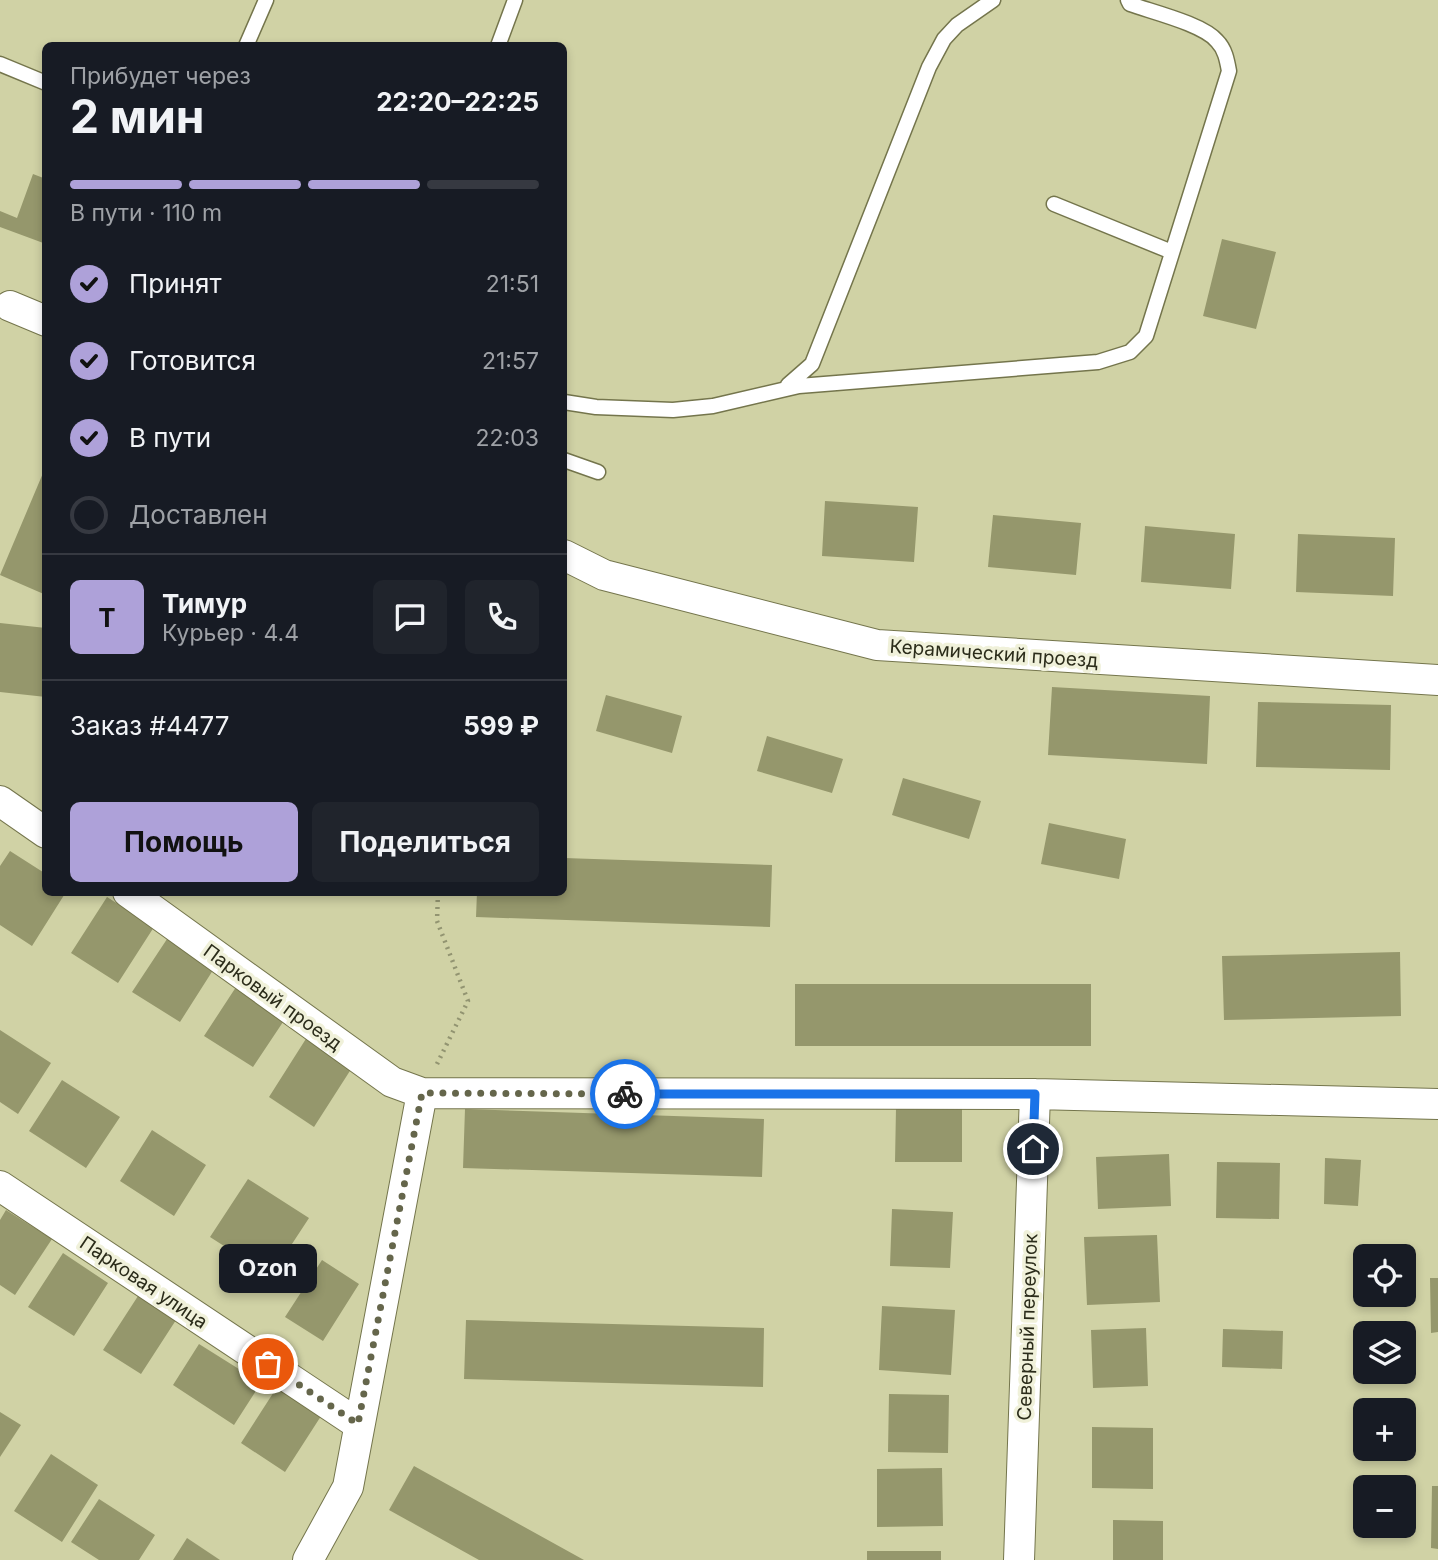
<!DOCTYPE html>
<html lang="ru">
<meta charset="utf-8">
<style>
:root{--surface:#171b24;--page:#20242c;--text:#f1f3f6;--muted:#9ea1a6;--line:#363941;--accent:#aea1d9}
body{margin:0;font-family:Inter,sans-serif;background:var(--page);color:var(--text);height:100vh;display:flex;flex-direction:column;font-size:26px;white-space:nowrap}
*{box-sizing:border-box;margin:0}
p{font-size:23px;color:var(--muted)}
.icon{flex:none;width:38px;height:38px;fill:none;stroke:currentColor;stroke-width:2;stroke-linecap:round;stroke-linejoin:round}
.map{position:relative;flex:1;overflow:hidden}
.panel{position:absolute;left:42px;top:42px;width:525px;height:854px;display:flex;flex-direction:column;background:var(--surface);border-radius:10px;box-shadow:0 4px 10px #0003}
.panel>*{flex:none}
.fabs{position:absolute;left:1353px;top:1244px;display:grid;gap:14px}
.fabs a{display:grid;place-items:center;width:63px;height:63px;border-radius:10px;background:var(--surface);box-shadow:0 4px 10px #0003;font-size:35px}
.pin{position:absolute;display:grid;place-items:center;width:60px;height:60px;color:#fff;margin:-30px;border:4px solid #fff;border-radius:50%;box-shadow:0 2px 7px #0007}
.courier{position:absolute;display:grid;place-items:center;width:70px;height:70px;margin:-35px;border:5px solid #1a73e8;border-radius:50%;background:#fff;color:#222;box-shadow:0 2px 9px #0007}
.bubble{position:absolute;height:49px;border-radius:10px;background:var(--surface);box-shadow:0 4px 10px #0003;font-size:23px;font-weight:700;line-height:49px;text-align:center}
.headline em{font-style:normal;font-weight:700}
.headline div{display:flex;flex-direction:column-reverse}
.headline{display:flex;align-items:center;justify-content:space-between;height:119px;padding:0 28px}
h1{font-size:46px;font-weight:700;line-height:52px}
.bar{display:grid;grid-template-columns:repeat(4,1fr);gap:10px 7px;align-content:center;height:84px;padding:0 28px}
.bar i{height:9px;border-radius:5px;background:var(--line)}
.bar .current{background:var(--accent)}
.bar p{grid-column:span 4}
.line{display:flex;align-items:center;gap:18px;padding:0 28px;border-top:2px solid var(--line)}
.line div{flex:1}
.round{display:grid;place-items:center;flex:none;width:74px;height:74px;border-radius:10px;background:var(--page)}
ol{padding:0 28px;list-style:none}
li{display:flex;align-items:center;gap:21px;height:77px}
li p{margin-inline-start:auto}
li .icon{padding:7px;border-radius:50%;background:var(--accent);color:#111;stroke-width:4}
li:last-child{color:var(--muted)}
li i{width:38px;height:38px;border:4px solid var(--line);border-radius:50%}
.cta{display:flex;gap:14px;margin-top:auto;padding:14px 28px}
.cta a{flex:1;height:80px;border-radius:10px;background:var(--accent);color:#111;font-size:28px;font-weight:700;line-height:80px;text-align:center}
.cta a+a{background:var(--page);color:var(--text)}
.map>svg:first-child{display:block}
.building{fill:#95976c}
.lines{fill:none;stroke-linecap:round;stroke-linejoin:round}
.lane-casing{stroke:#74754c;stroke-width:17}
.street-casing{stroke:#74754c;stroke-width:32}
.path{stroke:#929471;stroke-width:4.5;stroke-dasharray:2 5;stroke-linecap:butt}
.lane{stroke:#fff;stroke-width:14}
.street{stroke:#fff;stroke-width:30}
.done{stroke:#65664b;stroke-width:7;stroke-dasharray:0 12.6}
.route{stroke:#1a73e8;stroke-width:9}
.labels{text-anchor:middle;stroke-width:7;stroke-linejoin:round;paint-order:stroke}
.street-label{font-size:19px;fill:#2b2c1a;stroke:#f0f1da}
</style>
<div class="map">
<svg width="1438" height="1560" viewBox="0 0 1438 1560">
<rect width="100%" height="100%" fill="#d0d2a5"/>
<path class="building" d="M33,174L46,179V244L0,227V211L17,218Z
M1222,239L1276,252L1256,329L1203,316Z
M46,466V595L0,575Z
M825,501L918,507L914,562L822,556Z
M993,515L1081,523L1076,575L988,567Z
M1145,526L1235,534L1231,589L1141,582Z
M1298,534L1395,538L1393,596L1296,592Z
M0,623L46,628V697L0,692Z
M1052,687L1210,696L1207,764L1048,755Z
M606,695L682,716L672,753L596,731Z
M1258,702L1391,705L1390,770L1256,767Z
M767,736L843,759L832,793L757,771Z
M903,778L981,801L969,839L892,815Z
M1049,823L1126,839L1119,879L1041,864Z
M10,851L46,874V892H66L32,946L0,925V866Z
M564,858L772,865L770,927L476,917L477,892H564Z
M107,897L154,927L118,983L71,953Z
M169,936L215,967L180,1022L132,992Z
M1400,952L1401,1016L1224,1020L1222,956Z
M238,984L287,1016L253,1067L204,1036Z
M795,984H1091V1046H795Z
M0,1030L51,1063L18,1114L0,1102Z
M309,1034L355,1063L314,1127L269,1097Z
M62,1080L120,1117L86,1168L29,1131Z
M896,1108H962V1162H895Z
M465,1109L764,1119L762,1177L463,1168Z
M152,1130L206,1165L174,1216L120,1181Z
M1169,1154L1171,1206L1098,1209L1096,1157Z
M1325,1158L1361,1160L1358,1206L1324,1204Z
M1217,1162L1280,1163L1279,1219L1216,1218Z
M248,1179L309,1218L271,1276L210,1237Z
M892,1209L953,1212L950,1268L890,1266Z
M6,1210L52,1239L15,1295L0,1285V1220Z
M1157,1235L1160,1302L1087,1305L1084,1237Z
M63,1253L108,1283L74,1336L28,1307Z
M322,1260L359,1284L323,1341L285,1317Z
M1430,1278H1438V1332L1431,1333Z
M138,1296L176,1320L141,1374L103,1350Z
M882,1306L955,1310L951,1375L879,1370Z
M466,1320L764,1328L763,1387L464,1379Z
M1146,1328L1148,1386L1093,1388L1091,1330Z
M1223,1329L1283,1331L1282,1369L1222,1367Z
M199,1344L261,1383L234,1425L173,1385Z
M279,1384L323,1413L285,1472L241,1443Z
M889,1394L949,1395L948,1453L888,1452Z
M0,1412L21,1425L0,1457Z
M1092,1427L1153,1428V1489L1092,1488Z
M51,1454L98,1485L62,1542L14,1511Z
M414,1466L584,1560H479L389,1510Z
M942,1468L943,1526L877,1527V1469Z
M1432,1486H1438V1549L1431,1548Z
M99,1499L155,1535L139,1560H99L71,1542Z
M1113,1520L1163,1521V1560H1113Z
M187,1538L220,1560H173Z
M867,1551H941V1560H867Z"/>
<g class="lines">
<g class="lane-casing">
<path id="lane" d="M246,46L266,0
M498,46L515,0
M0,64L46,83
M1054,204L1172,252
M788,385L812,364L929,67L944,39L957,25L993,0
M564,402L596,407L673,410L713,406L799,386L1098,362L1130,352L1146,336L1229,71C1227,60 1225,49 1217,41C1203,24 1152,12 1130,4L1128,0
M564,460L598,472"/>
</g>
<g class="street-casing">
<path id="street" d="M10,306L46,321
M564,555L604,575L877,645L1438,680
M0,801L46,833
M128,892L392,1082L422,1093L1035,1094L1438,1104
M0,1186L358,1424
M308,1560L348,1487L422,1093
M1019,1560L1035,1094"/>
</g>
<path class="path" d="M437,1064L468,1001L437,921L438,892"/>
<use href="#lane" class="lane"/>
<use href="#street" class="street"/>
</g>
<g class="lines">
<path class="done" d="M268,1364L358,1424L422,1093L625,1094"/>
<path class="route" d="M625,1094H1035L1033,1149"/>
</g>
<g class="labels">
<g class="street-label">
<text transform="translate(994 653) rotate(4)" y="7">Керамический проезд</text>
<text transform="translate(273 997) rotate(36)" y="7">Парковый проезд</text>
<text transform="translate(144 1282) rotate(34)" y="7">Парковая улица</text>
<text transform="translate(1027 1327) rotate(-88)" y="7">Северный переулок</text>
</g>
</g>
</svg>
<div class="fabs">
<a><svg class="icon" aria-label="locate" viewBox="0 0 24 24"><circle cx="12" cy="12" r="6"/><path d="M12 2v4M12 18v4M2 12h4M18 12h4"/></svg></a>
<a><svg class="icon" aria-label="layers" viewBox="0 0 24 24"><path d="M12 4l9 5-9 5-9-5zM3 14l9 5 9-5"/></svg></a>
<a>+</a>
<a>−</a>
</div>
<div class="pin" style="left:268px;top:1364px;background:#ea580c"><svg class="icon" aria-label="bag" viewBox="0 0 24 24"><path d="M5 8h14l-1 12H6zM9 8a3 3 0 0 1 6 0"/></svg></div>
<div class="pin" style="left:1033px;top:1149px;background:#1f2937"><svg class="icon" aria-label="home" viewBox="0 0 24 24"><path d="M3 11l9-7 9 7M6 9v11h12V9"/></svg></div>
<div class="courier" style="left:625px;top:1094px"><svg class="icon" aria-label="bike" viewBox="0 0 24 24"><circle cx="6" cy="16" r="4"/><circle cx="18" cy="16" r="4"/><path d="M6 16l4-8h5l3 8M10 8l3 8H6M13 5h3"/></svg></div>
<div class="bubble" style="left:219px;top:1244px;width:98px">Ozon</div>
<section class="panel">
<div class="headline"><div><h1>2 мин</h1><p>Прибудет через</p></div><em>22:20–22:25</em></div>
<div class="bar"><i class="current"></i><i class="current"></i><i class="current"></i><i></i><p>В пути · 110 m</p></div>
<ol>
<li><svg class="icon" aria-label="check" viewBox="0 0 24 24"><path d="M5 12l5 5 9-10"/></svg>Принят<p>21:51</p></li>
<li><svg class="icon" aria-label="check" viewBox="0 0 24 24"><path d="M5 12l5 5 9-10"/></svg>Готовится<p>21:57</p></li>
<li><svg class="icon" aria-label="check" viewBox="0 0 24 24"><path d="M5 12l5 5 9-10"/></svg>В пути<p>22:03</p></li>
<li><i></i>Доставлен</li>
</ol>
<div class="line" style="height:126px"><b class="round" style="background:var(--accent);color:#111">Т</b><div><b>Тимур</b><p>Курьер · 4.4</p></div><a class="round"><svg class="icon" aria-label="chat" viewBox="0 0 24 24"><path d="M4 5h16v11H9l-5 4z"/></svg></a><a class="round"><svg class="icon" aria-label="phone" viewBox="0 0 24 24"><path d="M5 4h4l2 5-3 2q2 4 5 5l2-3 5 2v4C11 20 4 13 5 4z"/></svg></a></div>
<div class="line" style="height:91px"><div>Заказ #4477</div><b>599 ₽</b></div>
<div class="cta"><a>Помощь</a><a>Поделиться</a></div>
</section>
</div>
